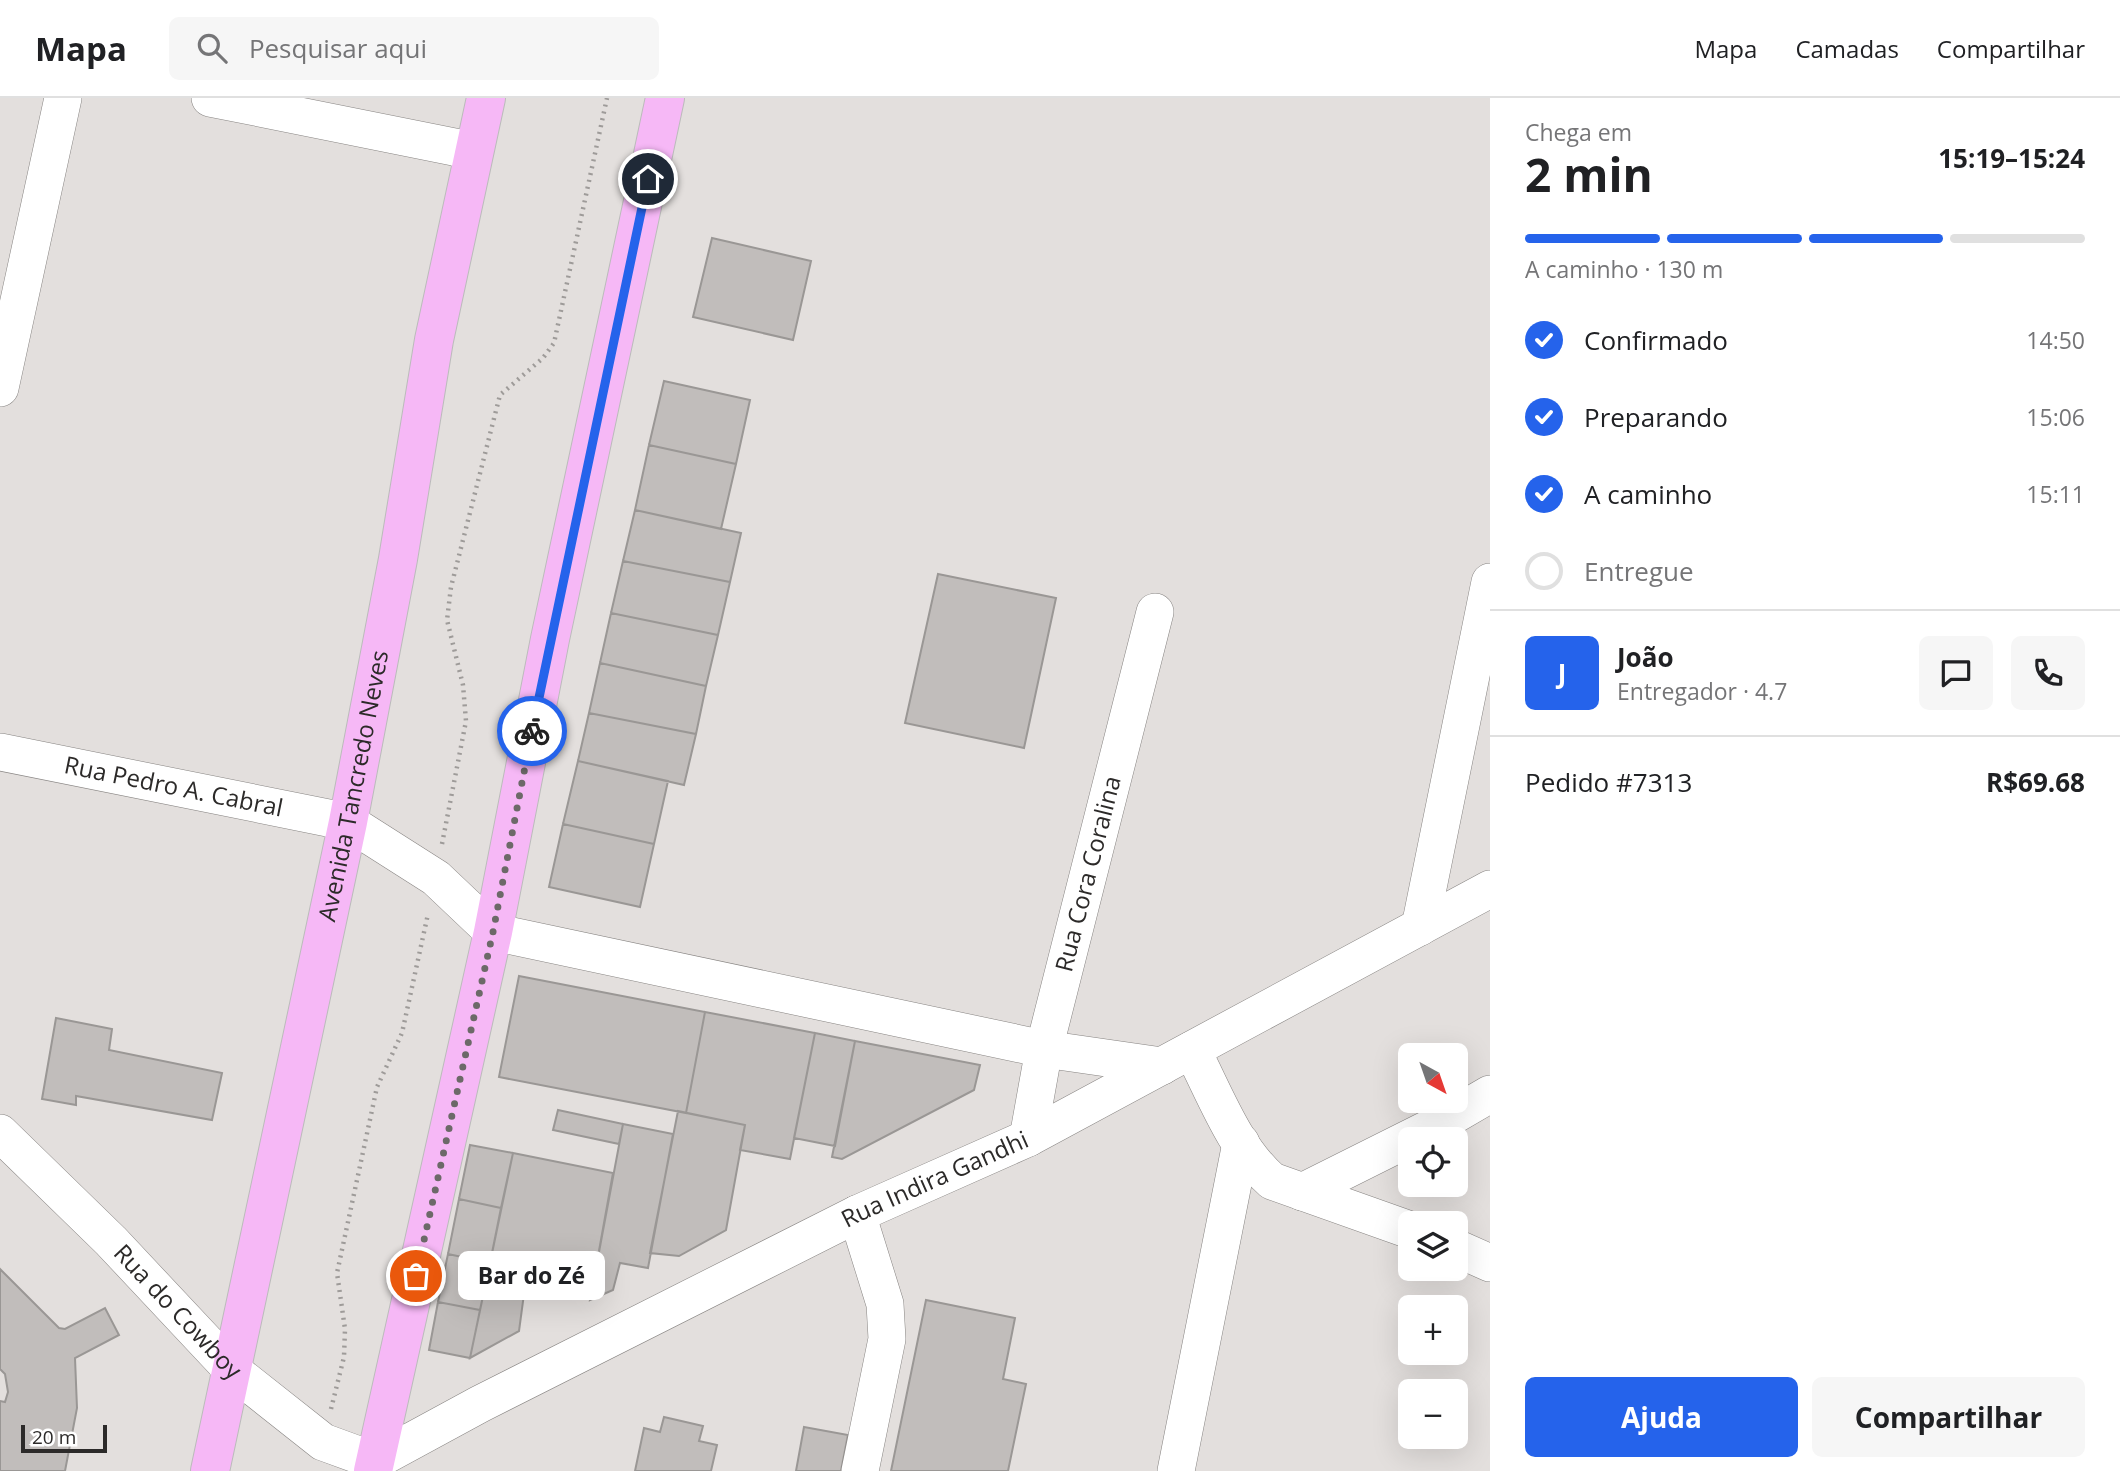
<!DOCTYPE html>
<html lang="pt">
<meta charset="utf-8">
<style>
:root{--surface:#fff;--page:#f6f6f6;--text:#202124;--muted:#757577;--line:#e0e0e0;--accent:#2563eb}
body{margin:0;font-family:"Open Sans",sans-serif;background:var(--page);color:var(--text);height:100vh;display:flex;flex-direction:column;font-size:26px;white-space:nowrap}
*{box-sizing:border-box;margin:0}
p{font-size:23px;color:var(--muted)}
.icon{flex:none;width:38px;height:38px;fill:none;stroke:currentColor;stroke-width:2;stroke-linecap:round;stroke-linejoin:round}
.map{position:relative;flex:1;overflow:hidden}
.sheet{display:flex;flex-direction:column;background:var(--surface);width:630px}
.sheet>*{flex:none}
.needle{width:46px;rotate:140deg}
.controls{position:absolute;left:1398px;top:945px;display:grid;gap:14px}
.controls a{display:grid;place-items:center;width:70px;height:70px;border-radius:10px;background:var(--surface);box-shadow:0 7px 28px #0002;font-size:35px}
.scale{position:absolute;left:21px;bottom:18px;width:86px;box-sizing:border-box;padding-left:7px;border:4px solid #2c2a29;border-top:0;font-size:19px;line-height:24px;white-space:nowrap;color:#2c2a29;-webkit-text-stroke:5px #fff;paint-order:stroke}
.pin{position:absolute;display:grid;place-items:center;width:60px;height:60px;color:#fff;margin:-30px;border:4px solid #fff;border-radius:50%;box-shadow:0 2px 7px #0007}
.courier{position:absolute;display:grid;place-items:center;width:70px;height:70px;margin:-35px;border:5px solid #2563eb;border-radius:50%;background:#fff;color:#222;box-shadow:0 2px 9px #0007}
.bubble{position:absolute;height:49px;border-radius:10px;background:var(--surface);box-shadow:0 7px 28px #0002;font-size:23px;font-weight:700;line-height:49px;text-align:center}
.head em{font-style:normal;font-weight:700}
.head div{display:flex;flex-direction:column-reverse}
.head{display:flex;align-items:center;justify-content:space-between;height:119px;padding:0 35px}
h1{font-size:46px;font-weight:700;line-height:52px}
.bar{display:grid;grid-template-columns:repeat(4,1fr);gap:10px 7px;align-content:center;height:84px;padding:0 35px}
.bar i{height:9px;border-radius:5px;background:var(--line)}
.bar .selected{background:var(--accent)}
.bar p{grid-column:span 4}
.line{display:flex;align-items:center;gap:18px;padding:0 35px;border-top:2px solid var(--line)}
.line div{flex:1}
.round{display:grid;place-items:center;flex:none;width:74px;height:74px;border-radius:10px;background:var(--page)}
ol{padding:0 35px;list-style:none}
li{display:flex;align-items:center;gap:21px;height:77px}
li p{margin-inline-start:auto}
li .icon{padding:7px;border-radius:50%;background:var(--accent);color:#fff;stroke-width:4}
li:last-child{color:var(--muted)}
li i{width:38px;height:38px;border:4px solid var(--line);border-radius:50%}
.button{display:flex;gap:14px;margin-top:auto;padding:14px 35px}
.button a{flex:1;height:80px;border-radius:10px;background:var(--accent);color:#fff;font-size:28px;font-weight:700;line-height:80px;text-align:center}
.button a+a{background:var(--page);color:var(--text)}
header{display:flex;align-items:center;gap:42px;box-sizing:border-box;height:98px;padding:0 35px;background:var(--surface);border-bottom:2px solid var(--line)}
header strong{font-size:33px}
nav{display:flex;gap:38px;margin-inline-start:auto;font-size:24px}
.search{width:490px;height:63px;background:var(--page);display:flex;align-items:center;gap:18px;box-sizing:border-box;padding:0 24px;border-radius:10px;color:var(--muted);font-size:26px}
main{display:flex;flex:1;min-height:0}
.map>svg:first-child{display:block}
.building{fill:#c1bdbb;stroke:#9a9795;stroke-width:2}
.lines{fill:none;stroke-linecap:round;stroke-linejoin:round}
.minor-casing{stroke:#878482;stroke-width:38}
.major-casing{stroke:#bbb;stroke-width:40}
.path{stroke:#9e9b99;stroke-width:4.5;stroke-dasharray:2 5;stroke-linecap:butt}
.minor{stroke:#fff;stroke-width:37}
.major{stroke:#f6b8f6;stroke-width:38}
.done{stroke:#6c6968;stroke-width:7;stroke-dasharray:0 12.6}
.route{stroke:#2563eb;stroke-width:9}
.labels{text-anchor:middle;stroke-width:6;stroke-linejoin:round;paint-order:stroke}
.street-label{font-size:24px;fill:#2c2a29;stroke:#fff}
</style>
<header>
<strong>Mapa</strong>
<div class="search"><svg class="icon" aria-label="search" viewBox="0 0 24 24"><circle cx="10" cy="10" r="6"/><path d="M15 15l6 6"/></svg>Pesquisar aqui</div>
<nav><a>Mapa</a><a>Camadas</a><a>Compartilhar</a></nav>
</header>
<main>
<div class="map">
<svg width="1490" height="1373" viewBox="0 0 1490 1373">
<rect width="100%" height="100%" fill="#e3dfdd"/>
<path class="building" d="M712,140L811,163L793,242L693,219Z
M664,283L750,302L736,366L649,347Z
M649,347L736,366L721,431L635,412Z
M635,412L741,435L730,484L623,463Z
M623,463L730,484L718,537L611,515Z
M938,476L1056,500L1024,650L905,625Z
M611,515L718,537L706,588L600,565Z
M600,565L706,588L696,636L589,615Z
M589,615L696,636L684,687L578,663Z
M578,663L668,683L654,746L563,726Z
M563,726L654,746L640,809L549,789Z
M519,878L705,914L686,1015L499,979Z
M705,914L815,935L790,1061L740,1052L745,1027L686,1015Z
M56,920L112,931L109,952L222,975L212,1022L76,998V1007L42,1001Z
M815,935L855,943L835,1048L794,1040Z
M855,943L980,967L974,992L842,1061L832,1059Z
M558,1012L623,1026L619,1046L553,1032Z
M678,1013L745,1027L726,1132L679,1158L650,1155Z
M623,1026L673,1036L648,1170L620,1165L613,1192L590,1202Z
M470,1047L513,1055L501,1110L459,1101Z
M513,1055L613,1075L593,1186L490,1165Z
M459,1101L501,1110L490,1165L448,1156Z
M448,1156L490,1165L480,1212L438,1204Z
M490,1165L520,1171L515,1195L524,1196L519,1233L470,1260Z
M0,1171L59,1230L65,1231L105,1210L119,1237L75,1260L77,1310L65,1373H0V1303L5,1304L8,1294L5,1276L0,1271Z
M926,1202L1015,1220L1003,1281L1026,1286L1008,1373H891Z
M438,1204L480,1212L470,1260L429,1252Z
M664,1319L703,1328L699,1343L717,1347L711,1373H635L644,1330L660,1334Z
M804,1329L848,1337L841,1373H796Z"/>
<g class="lines">
<g class="minor-casing">
<g id="minor">
<path d="M210,0L474,53"/>
<path d="M0,290L63,0"/>
<path id="s1" d="M0,654L348,724L436,780L493,834L1044,951L1162,968"/>
<path d="M1420,829L1490,484"/>
<path d="M1192,952C1215,996 1234,1050 1272,1083L1410,1132"/>
<path id="s2" d="M0,1035L111,1143L232,1272L323,1344L375,1363L480,1306L857,1116L1028,1040L1490,791"/>
<path id="s3" d="M1028,1040L1044,951L1155,514"/>
<path d="M1302,1094L1442,1024L1490,996"/>
<path d="M857,1116L885,1206L887,1241L860,1373"/>
<path d="M1456,1150L1490,1165"/>
<path d="M1176,1373L1241,1045"/>
</g>
</g>
<g class="major-casing">
<g id="major">
<path id="s4" d="M210,1373L348,724L398,461L434,242L486,0"/>
<path d="M373,1373L493,834L550,541L665,0"/>
</g>
</g>
<path class="path" d="M442,746L466,623L463,587L447,522L451,489L500,297L543,260L554,245L607,0
M331,1311L344,1259L345,1231L337,1175L377,989L402,935L428,816"/>
<use href="#minor" class="minor"/>
<use href="#major" class="major"/>
</g>
<g class="lines">
<path class="done" d="M416,1178L493,834L532,633"/>
<path class="route" d="M532,633L648,81"/>
</g>
<g class="labels">
<g class="street-label">
<text dy="8" stroke="none"><textPath href="#s4" startOffset="700">Avenida Tancredo Neves</textPath></text>
<text dy="8" stroke="none"><textPath href="#s1" startOffset="177">Rua Pedro A. Cabral</textPath></text>
<text dy="8" stroke="none"><textPath href="#s3" startOffset="271">Rua Cora Coralina</textPath></text>
<text dy="8" stroke="none"><textPath href="#s2" startOffset="1130">Rua Indira Gandhi</textPath></text>
<text dy="8" stroke="none"><textPath href="#s2" startOffset="252">Rua do Cowboy</textPath></text>
</g>
</g>
</svg>
<div class="controls">
<a><svg class="needle" viewBox="-14 -14 28 28"><path d="M0-13l5 13h-10z" fill="#e53935"/><path d="M0 13l5-13h-10z" fill="#757577"/></svg></a>
<a><svg class="icon" aria-label="locate" viewBox="0 0 24 24"><circle cx="12" cy="12" r="6"/><path d="M12 2v4M12 18v4M2 12h4M18 12h4"/></svg></a>
<a><svg class="icon" aria-label="layers" viewBox="0 0 24 24"><path d="M12 4l9 5-9 5-9-5zM3 14l9 5 9-5"/></svg></a>
<a>+</a>
<a>−</a>
</div>
<div class="scale">20 m</div>
<div class="pin" style="left:416px;top:1178px;background:#ea580c"><svg class="icon" aria-label="bag" viewBox="0 0 24 24"><path d="M5 8h14l-1 12H6zM9 8a3 3 0 0 1 6 0"/></svg></div>
<div class="pin" style="left:648px;top:81px;background:#1f2937"><svg class="icon" aria-label="home" viewBox="0 0 24 24"><path d="M3 11l9-7 9 7M6 9v11h12V9"/></svg></div>
<div class="courier" style="left:532px;top:633px"><svg class="icon" aria-label="bike" viewBox="0 0 24 24"><circle cx="6" cy="16" r="4"/><circle cx="18" cy="16" r="4"/><path d="M6 16l4-8h5l3 8M10 8l3 8H6M13 5h3"/></svg></div>
<div class="bubble" style="left:458px;top:1153px;width:147px">Bar do Zé</div>
</div>
<section class="sheet">
<div class="head"><div><h1>2 min</h1><p>Chega em</p></div><em>15:19–15:24</em></div>
<div class="bar"><i class="selected"></i><i class="selected"></i><i class="selected"></i><i></i><p>A caminho · 130 m</p></div>
<ol>
<li><svg class="icon" aria-label="check" viewBox="0 0 24 24"><path d="M5 12l5 5 9-10"/></svg>Confirmado<p>14:50</p></li>
<li><svg class="icon" aria-label="check" viewBox="0 0 24 24"><path d="M5 12l5 5 9-10"/></svg>Preparando<p>15:06</p></li>
<li><svg class="icon" aria-label="check" viewBox="0 0 24 24"><path d="M5 12l5 5 9-10"/></svg>A caminho<p>15:11</p></li>
<li><i></i>Entregue</li>
</ol>
<div class="line" style="height:126px"><b class="round" style="background:var(--accent);color:#fff">J</b><div><b>João</b><p>Entregador · 4.7</p></div><a class="round"><svg class="icon" aria-label="chat" viewBox="0 0 24 24"><path d="M4 5h16v11H9l-5 4z"/></svg></a><a class="round"><svg class="icon" aria-label="phone" viewBox="0 0 24 24"><path d="M5 4h4l2 5-3 2q2 4 5 5l2-3 5 2v4C11 20 4 13 5 4z"/></svg></a></div>
<div class="line" style="height:91px"><div>Pedido #7313</div><b>R$69.68</b></div>
<div class="button"><a>Ajuda</a><a>Compartilhar</a></div>
</section>
</main>
